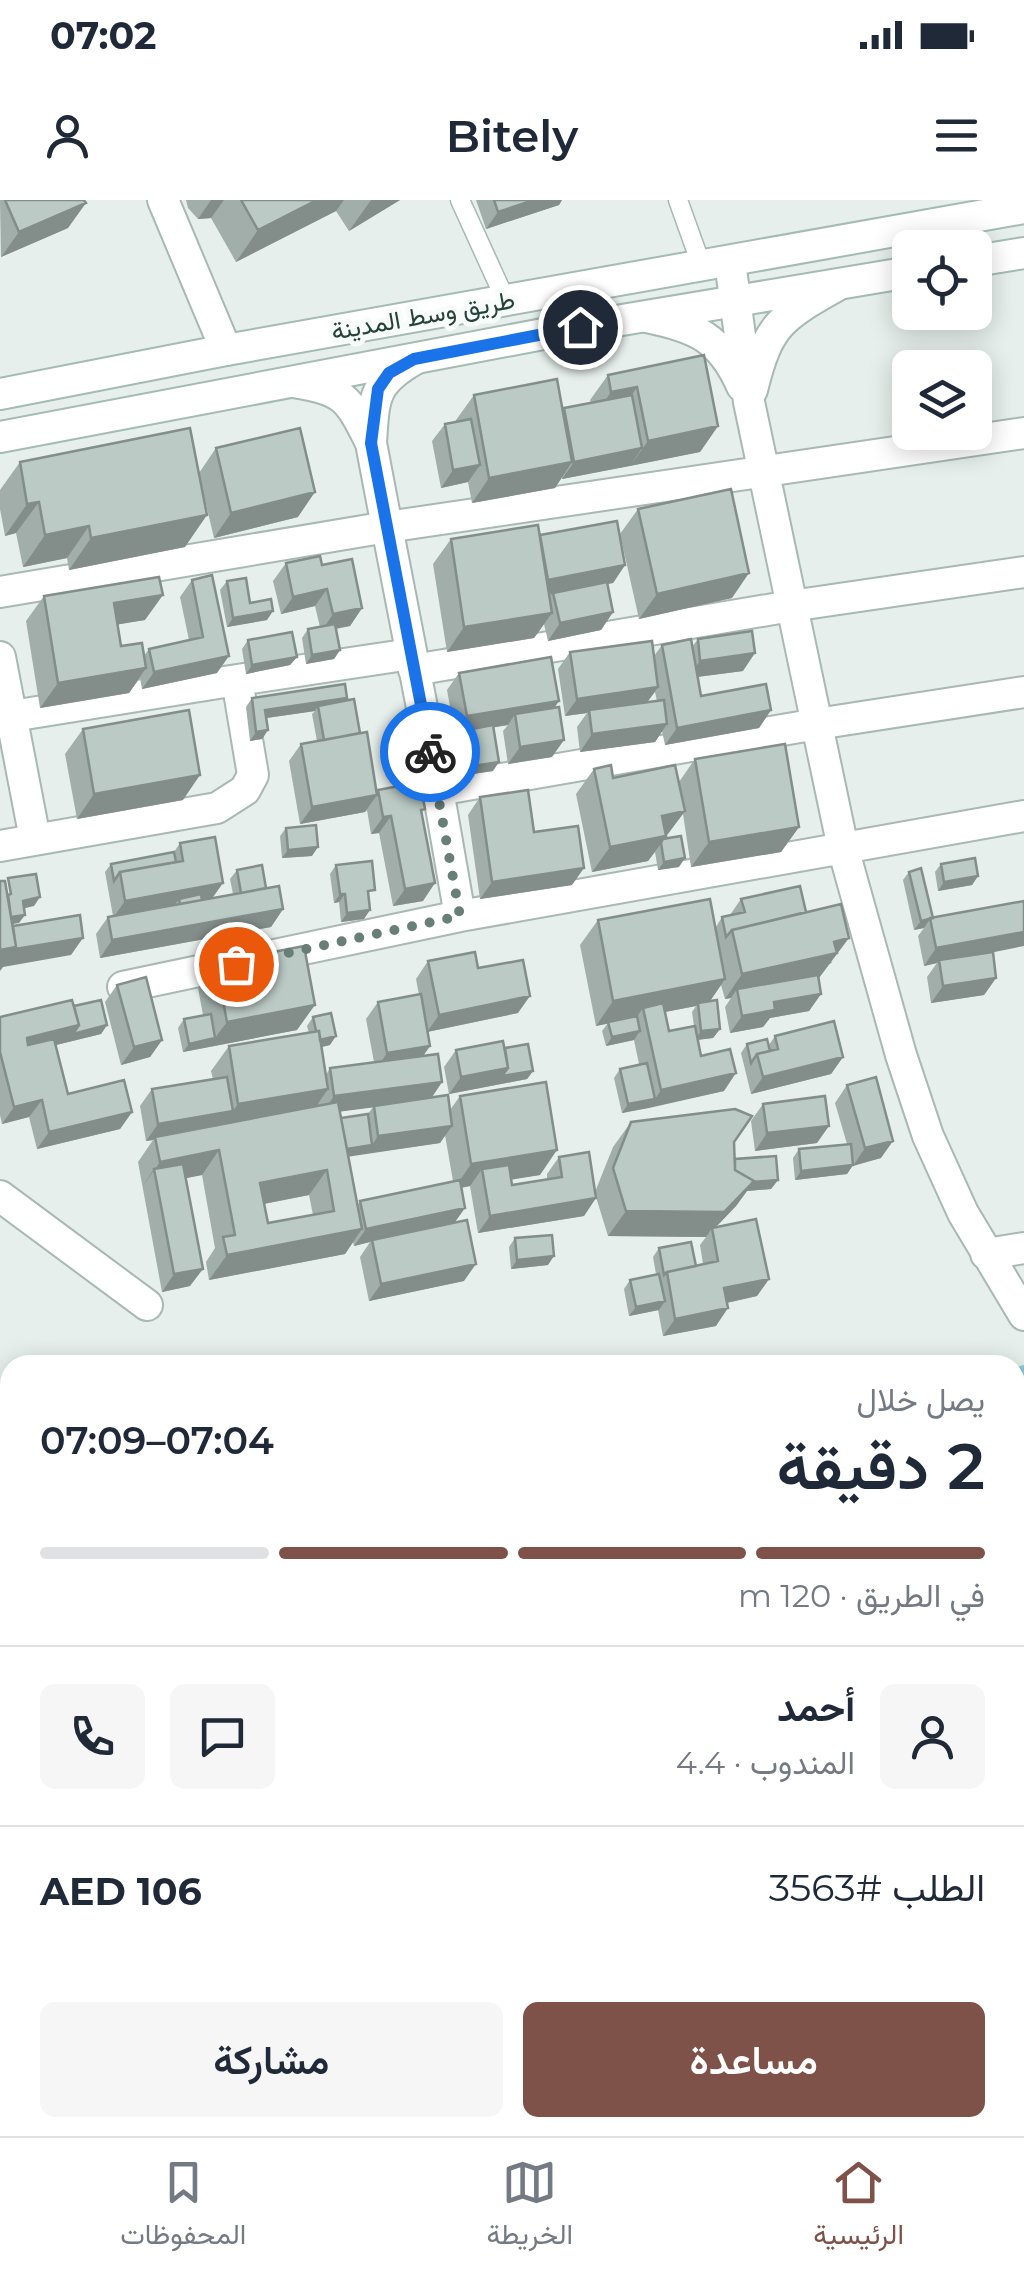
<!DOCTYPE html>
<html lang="ar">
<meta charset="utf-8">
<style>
:root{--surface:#fff;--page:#f6f6f7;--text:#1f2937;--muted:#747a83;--line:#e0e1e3;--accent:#7f5249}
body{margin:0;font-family:Montserrat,Vazirmatn,sans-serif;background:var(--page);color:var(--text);direction:rtl;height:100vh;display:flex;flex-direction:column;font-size:38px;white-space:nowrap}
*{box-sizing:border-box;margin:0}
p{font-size:32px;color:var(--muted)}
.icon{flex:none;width:55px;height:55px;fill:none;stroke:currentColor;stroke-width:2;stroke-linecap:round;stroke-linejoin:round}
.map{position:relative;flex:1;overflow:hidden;direction:ltr}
.drawer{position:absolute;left:0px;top:1155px;width:1025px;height:782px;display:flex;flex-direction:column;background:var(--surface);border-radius:30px 30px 0 0;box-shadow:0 5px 25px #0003;direction:rtl}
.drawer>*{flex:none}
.fabs{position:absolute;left:892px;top:30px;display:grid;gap:20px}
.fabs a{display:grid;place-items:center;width:100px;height:100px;border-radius:15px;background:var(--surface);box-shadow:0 5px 25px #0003;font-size:50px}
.pin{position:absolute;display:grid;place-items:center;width:85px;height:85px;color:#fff;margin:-42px;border:5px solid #fff;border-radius:50%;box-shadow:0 2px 10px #0007}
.courier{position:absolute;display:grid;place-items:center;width:100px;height:100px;margin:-50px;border:8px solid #1a73e8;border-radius:50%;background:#fff;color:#222;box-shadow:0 2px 12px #0007}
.summary em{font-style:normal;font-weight:600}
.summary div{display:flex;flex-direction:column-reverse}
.summary{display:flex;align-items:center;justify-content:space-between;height:170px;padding:0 40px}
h1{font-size:65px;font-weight:600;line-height:75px}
.bar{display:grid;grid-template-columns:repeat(4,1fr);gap:15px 10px;align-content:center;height:120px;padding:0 40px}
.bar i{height:12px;border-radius:8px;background:var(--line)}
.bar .selected{background:var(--accent)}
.bar p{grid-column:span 4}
.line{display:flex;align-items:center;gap:25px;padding:0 40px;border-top:2px solid var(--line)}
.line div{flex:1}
.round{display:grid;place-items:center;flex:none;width:105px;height:105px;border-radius:15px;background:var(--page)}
.cta{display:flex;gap:20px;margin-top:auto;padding:20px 40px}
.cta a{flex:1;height:115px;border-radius:15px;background:var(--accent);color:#fff;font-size:40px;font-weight:600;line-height:115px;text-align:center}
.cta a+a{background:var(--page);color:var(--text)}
.status{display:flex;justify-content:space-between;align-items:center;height:70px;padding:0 50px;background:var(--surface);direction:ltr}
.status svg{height:28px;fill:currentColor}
header{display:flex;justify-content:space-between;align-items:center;height:130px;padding:0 40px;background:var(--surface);font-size:45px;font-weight:600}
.dock{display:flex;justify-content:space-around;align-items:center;height:140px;border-top:2px solid var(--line);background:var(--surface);font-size:28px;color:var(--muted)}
.dock a{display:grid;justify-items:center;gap:5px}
.dock .selected{color:var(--accent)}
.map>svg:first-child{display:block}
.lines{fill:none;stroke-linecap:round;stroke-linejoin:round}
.stream{stroke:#8ec9d4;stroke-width:10}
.lane-casing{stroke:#a8b8b2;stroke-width:21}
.street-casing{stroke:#a8b8b2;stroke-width:34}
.secondary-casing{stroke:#a4bbb3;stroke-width:34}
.lane{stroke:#fff;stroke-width:18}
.street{stroke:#fff;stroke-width:30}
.secondary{stroke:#fff;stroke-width:30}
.wall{fill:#a1aea9;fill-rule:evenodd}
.shaded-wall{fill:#838d89}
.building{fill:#bbcac4;stroke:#838d89;stroke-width:2.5;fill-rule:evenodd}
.done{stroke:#687f78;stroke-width:10;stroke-dasharray:0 18}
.route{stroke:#1a73e8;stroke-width:12}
.labels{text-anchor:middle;stroke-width:10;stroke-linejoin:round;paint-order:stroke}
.street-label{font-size:25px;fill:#24423a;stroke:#f7fbf9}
</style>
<div class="status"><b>07:02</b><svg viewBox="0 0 49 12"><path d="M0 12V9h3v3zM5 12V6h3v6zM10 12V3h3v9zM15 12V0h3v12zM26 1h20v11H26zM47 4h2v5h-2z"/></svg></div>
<header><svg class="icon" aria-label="menu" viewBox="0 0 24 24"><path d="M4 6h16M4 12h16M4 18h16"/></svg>Bitely<svg class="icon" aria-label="person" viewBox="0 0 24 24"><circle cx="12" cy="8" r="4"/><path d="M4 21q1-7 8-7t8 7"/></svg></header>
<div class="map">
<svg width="1024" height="1936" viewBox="0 0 1024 1936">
<rect width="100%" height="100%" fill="#e6efeb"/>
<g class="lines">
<path class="stream" d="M1015,1173L1024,1170
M0,1251L10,1255"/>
<g class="lane-casing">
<path id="lane" d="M460,0L506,101
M678,0L702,67"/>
</g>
<g class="street-casing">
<path id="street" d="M163,0L226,150
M730,62L749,202L843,648L901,855L928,936L963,1013L1024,1115
M647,117C696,127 720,137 742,186
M293,182C344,190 348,197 371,243C374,197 373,183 415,159
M752,190C768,124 781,117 838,85
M0,392L387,327L371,243
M0,457L35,639
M414,470L791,406L1024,372
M237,480L411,454
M0,518L237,480L253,575L245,590L217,608L0,646
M438,590L387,327L1024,233
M460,716L438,590L817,524L1024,492
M123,787L460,716L1024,616
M0,996L147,1105
M986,1054L1024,1048
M0,1331L10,1334
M1015,1471H1024"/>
</g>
<g class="secondary-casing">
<path id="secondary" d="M975,61L1024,53
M0,194L226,150L1024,8
M0,237L580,127L910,72"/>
</g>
<use href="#lane" class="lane"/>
<use href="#street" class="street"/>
<use href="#secondary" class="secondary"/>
</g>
<path class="wall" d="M0,0H84L68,28L1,57Z
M186,0H400L349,31L336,11L236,62L211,18L198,19L188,8Z
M476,0H562L559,5L486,29Z
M704,155L718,226L700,252L562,279V277L555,288L472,303L468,282L441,288L432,241L445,224L456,222V220L474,195L562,210L564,208L591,203L590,200L608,175Z
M216,248L298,317L214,338L201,283L185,347L69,370L67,358L23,367L16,333L5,336L0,309V290L20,262L199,273Z
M638,309L732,398L639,419L620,334Z
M539,336L625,365L613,383L607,384L613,412L601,430L548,441L544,424L534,438L447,452L433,364L451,339Z
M286,363L322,365L362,408L350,426L336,428L340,450L334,459L306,464L302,438L308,429L320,427L315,406L281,414L273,381Z
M192,380L217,473L142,489L140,478L129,493L40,508L26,421L44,396L145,420L118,424L121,446L144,456L149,449L189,440L180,397Z
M227,381L250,403L267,420L227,427L220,390Z
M698,439L743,471L698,477L701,496L771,510L759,528L665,545L662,531L655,542L580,552L577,527L587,513L565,516L558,469L570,452L654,456L662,445L692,447ZM655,492L657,501L647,502Z
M248,440L297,457L290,465L246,474L242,449Z
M459,473L559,501L554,508L552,557L508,564L503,531L508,525L493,527V571L466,575L461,539L466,532L455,534L447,490Z
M252,498H347L345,501L360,533L377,592L378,590L422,613L423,701L393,706L379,633L371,634L367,610L365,612L300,624L289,561L301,544L317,541L312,514L315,511L267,518L268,530L262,539L250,541L246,507Z
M83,529L183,600L77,619L65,554Z
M695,559L799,627L781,652L691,667L683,614L663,639L679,667L658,670L655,652L648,661L592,672L576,594L594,569L613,578L679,582Z
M480,597L534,632L572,685L480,699L468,615Z
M286,628L312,656L282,658L280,636Z
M180,643L213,698L233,694L230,679L237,670L266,688L283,709L271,727L100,758L96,734L108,717L113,716L105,672L111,664L174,652Z
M941,664L978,676L972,685L938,691L935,672Z
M336,665L369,699L364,719L341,722L339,702L334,703L330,674Z
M909,672L933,718L993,752L996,778L984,795L931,803L927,777L937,763L924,766L918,736L924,728L914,730L903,680Z
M741,699L806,712L832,763L829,764L818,778L821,794L809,811L770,818L763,827L730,833L725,807L731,798L725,799L721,785L710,801L720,829L713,838L698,840L701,856L724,891L622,913L614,878L620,869L639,864L634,840L606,846L602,831L608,823L596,826L580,745L598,720L716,727L722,717L730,715ZM696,806L692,812L694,826L669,831L665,812Z
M428,761L478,768L518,813L427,832L430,846L423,856L442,882L432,897L450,910L460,896L540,975L511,979L512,985L547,979V974L559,957L595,992L613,947L631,922L734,942L735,959L778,980L771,989L747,991L736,1006L716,1027L769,1079L757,1096L727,1103L716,1126L663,1136L658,1110L629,1116L624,1089L630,1080L656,1074L653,1057L659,1048L696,1066L703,1064L700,1045L706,1037L608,1036L596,997L584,1016L478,1033L470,986L461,988L455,1022L464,1081L369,1101L360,1057L370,1042L354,1046L353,1042L345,1054L209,1080L206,1062L215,1048L202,975L185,978L190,1086L162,1092L138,962L153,940L146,941L140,906L152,889L213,879L211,871L229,846L309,833L307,826L313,817L330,845L322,847L326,875L330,868L374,862L366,819L378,802L419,795L416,779ZM373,907L368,914L341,918L340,911ZM445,935L453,981L360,1001L358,1005L348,956L440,943ZM309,995L313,1015L268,1023L264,1004Z
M216,763L297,830L183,852L178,828L184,819L203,815L198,788Z
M117,785L162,840L150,857L121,865L105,802Z
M74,806L107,825L101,834L56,845L68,894L132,912L120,929L37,949L29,917L2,924L0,915V817Z
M775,836L843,857L831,874L751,894L741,853L747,844L769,845Z
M505,848L533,871L527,879L449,894L444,867L456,850Z
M847,885L881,958L853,965L847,974L795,980L793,958L799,949L847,944L835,903Z
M763,904L817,943L755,951L751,921Z
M515,1038L548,1065L511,1069L509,1047Z"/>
<path class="shaded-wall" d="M211,0H224L211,18L198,19Z
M317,0H344L336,11L236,62L258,30Z
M371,0H400L349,31Z
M534,0H562L559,5L486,29L498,12Z
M86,3L68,28L1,57L19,32Z
M637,187L620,212L594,217L611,192Z
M718,226L700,252L630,266L648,241Z
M642,248L630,266L562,279L574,262Z
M572,262L555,288L472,303L489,278Z
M480,265L468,282L441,288L453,270Z
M315,292L298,317L214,338L231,313Z
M39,302L16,333L5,336L27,304Z
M207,315L185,347L69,370L91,338Z
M89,326L67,358L23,367L45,335Z
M625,365L613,383L536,397L548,380Z
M749,373L732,398L639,419L657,394Z
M327,389L315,406L281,414L293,397Z
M163,395L145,420L97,428L114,403Z
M362,408L350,426L321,432L333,414Z
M273,411L267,420L227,427L233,418Z
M613,412L601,430L548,441L560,423Z
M552,413L534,438L447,452L464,427Z
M340,450L334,459L306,464L312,455Z
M755,453L743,471L688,478L700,461Z
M229,456L217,473L142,489L154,472Z
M297,457L290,465L246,474L252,465Z
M146,468L129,493L40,508L58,483Z
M658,487L646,504L589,510L587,513L565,516L577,499Z
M347,498L341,507L318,506L315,511L259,519L265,510Z
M559,501L547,518L515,514L508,525L455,534L467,516Z
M771,510L759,528L665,545L677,528Z
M667,524L655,542L580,552L592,534Z
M268,530L262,539L250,541L256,532Z
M564,540L552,557L508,564L520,547Z
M499,562L493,571L466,575L473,566Z
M200,575L183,600L77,619L94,594Z
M377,595L365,612L300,624L312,607Z
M685,611L648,661L592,672L610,647L662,616Z
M391,616L379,633L371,634L383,617Z
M799,627L781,652L691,667L709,642Z
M318,647L312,656L282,658L288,650Z
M685,658L679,667L658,670L664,662Z
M584,668L572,685L480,699L492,682Z
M978,676L972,685L938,691L944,682Z
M223,683L211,700L179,699L173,707L113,718L125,701Z
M435,683L423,701L393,706L405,689Z
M340,694H345L339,702L334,703Z
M40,697L34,706L17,710L23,701Z
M283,709L271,727L100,758L112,740Z
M370,710L364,719L341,722L347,713Z
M25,715L19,723L0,726V718Z
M930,719L924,728L914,730L921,721Z
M1024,732V746L940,763L939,760L937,763L924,766L936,748Z
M83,738L71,755L3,767L0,771V750Z
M849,738L819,778L738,796L737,789L731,798L725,799L742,774L834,742Z
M996,778L984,795L931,803L943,786Z
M725,779L708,804L698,803L696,806L644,816L643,808L636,818L596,826L613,801Z
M821,794L809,811L770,818L763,827L730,833L742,816L774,802Z
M530,796L518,813L427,832L439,815Z
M315,805L297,830L183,852L189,844L215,838L227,822Z
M79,825H107L101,834L15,855L27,838Z
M720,829L713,838L695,840L701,831Z
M640,831L634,840L606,846L612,837Z
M336,836L330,845L312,849L318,840Z
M162,840L150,857L121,865L134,847Z
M430,846L418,863L375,871L387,853Z
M843,857L831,874L751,894L763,877Z
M508,868L533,871L527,879L449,894L461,877Z
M736,873L724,891L649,908L661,890Z
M442,882L430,900L322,914L334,896Z
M328,889L311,914L155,937L153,940L146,941L158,924L233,911L238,904Z
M655,899L649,908L622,913L628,904Z
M42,900L29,917L2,924L14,907Z
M132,912L120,929L37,949L49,932Z
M452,926L440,943L333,959L339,950L372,945L378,936Z
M829,926L817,943L755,951L767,933Z
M893,941L881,958L853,966L865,948Z
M219,950L202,975L157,984L154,969L142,987L160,962Z
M557,950L540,975L485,984L482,969L470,986L454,989L471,964Z
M853,965L847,974L795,980L801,971Z
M327,970L309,995L243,1008L260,983Z
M778,980L771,989L747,991L736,1006L712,1031V1028L706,1037L608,1036L626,1011L732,984Z
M596,998L584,1016L478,1033L490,1016Z
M465,1008L453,1025L372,1040L370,1042L354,1046L366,1029Z
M362,1029L345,1054L209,1080L227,1055Z
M554,1056L548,1065L511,1069L517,1060Z
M476,1064L464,1081L369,1101L381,1084Z
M203,1069L190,1086L162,1092L174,1074Z
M769,1079L757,1096L712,1106L724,1088Z
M665,1101L659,1110L629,1116L636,1107Z
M728,1108L716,1126L663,1136L675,1119Z"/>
<path class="building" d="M5,0H84L86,3L19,32Z
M241,0H317L258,30Z
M494,0H534L498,12Z
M704,155L718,226L648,241L637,187L611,192L608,175Z
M557,179L572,262L489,278L474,195Z
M632,195L642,248L574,262L564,208Z
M471,219L480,265L453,270L445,224Z
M190,228L207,315L91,338L89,326L45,335L39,302L27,304L20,262Z
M300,228L315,292L231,313L216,248Z
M731,289L749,373L657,394L638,309Z
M617,321L625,365L548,380L540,335Z
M538,325L552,413L464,427L451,339Z
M320,356L322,365L352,359L362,408L333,414L327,389L293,397L286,363Z
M212,375L229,456L154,472L149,449L203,437L192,380Z
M159,377L163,395L114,403L121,446L142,443L146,468L58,483L44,396Z
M246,378L250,403L271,399L273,411L233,418L227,381Z
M607,382L613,412L560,423L553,393Z
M335,424L340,450L312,455L308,429Z
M752,431L755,453L700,461L698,439Z
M292,432L297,457L252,465L248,440Z
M691,439L701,496L766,484L771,510L677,528L662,445Z
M652,441L658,487L577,499L570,452Z
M551,457L559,501L467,516L459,473Z
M345,484L347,498L265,510L268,530L256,532L252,498Z
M354,499L360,533L324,540L318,506Z
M664,500L667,524L592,534L589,510Z
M559,507L564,540L520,547L515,514Z
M189,510L200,575L94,594L83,529Z
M493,525L499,562L473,566L467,530Z
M367,532L377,595L312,607L301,544Z
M785,544L799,627L709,642L695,559Z
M611,565L613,578L675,565L685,611L662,616L666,636L610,647L594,569Z
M420,582L425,609L421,610L435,683L405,689L391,616L383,617L378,590Z
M528,590L534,632L578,626L584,668L492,682L480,597Z
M316,625L318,647L288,650L286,628Z
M681,636L685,658L664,662L661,643L663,639Z
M215,637L223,683L125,701L120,672L183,661L180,643Z
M174,652L176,662L120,672L114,681L111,664Z
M975,658L978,676L944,682L941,664Z
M372,661L375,690L368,691L370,710L347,713L345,694H340L336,665Z
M262,665L266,688L241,693L237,670Z
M921,668L933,718L921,721L909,672Z
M36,674L40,697L23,701L25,715L11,717L8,695L11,694L8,678Z
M0,681H5L16,747L0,750Z
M279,686L283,709L112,740L108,717Z
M800,686L806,712L732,730L726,737L722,717L745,712L741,699Z
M201,694L202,700L180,704L179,699Z
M710,699L725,779L613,801L598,720Z
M1024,701V732L936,748L930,718Z
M841,704L849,738L834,742L837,753L742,774L732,730Z
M80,715L83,738L15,749L16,747L13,726Z
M304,746L315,805L227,822L216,763Z
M475,752L478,768L523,760L530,796L439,815L428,761Z
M993,752L996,778L943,786L939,760Z
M818,775L821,794L774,802L775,810L742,816L737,789Z
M146,777L162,840L134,847L117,785Z
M421,794L430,846L387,853L378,802Z
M72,800L79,825L27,838L28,845L54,839L68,894L124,880L132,912L49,932L42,900L14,907L0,852V817Z
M101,800L107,825L73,834L79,825L74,806Z
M717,800L720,829L701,831L698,803Z
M663,803L669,831L695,826L701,856L730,849L736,873L661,890L643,808Z
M331,813L336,836L320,840L319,831H316L313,817Z
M211,814L215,838L189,844L184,819Z
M637,816L640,831L612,837L608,822Z
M834,821L843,857L763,877L757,854L778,849L775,836Z
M319,831L328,889L238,904L229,846Z
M767,839L770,851L757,854L751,863L747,844Z
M503,841L508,868L461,877L456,850Z
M528,844L533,871L502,876L508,868L505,848Z
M438,854L442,882L334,896L330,868Z
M647,863L655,899L628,904L620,869Z
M227,877L233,911L158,924L152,889Z
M876,877L893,941L865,948L847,885Z
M546,882L557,950L471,964L460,896Z
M448,895L452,926L378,936L374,906Z
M825,896L829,926L767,933L763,904Z
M338,902L362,1029L227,1055L223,1037L235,1035L219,950L160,962L155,937ZM327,970L334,1011L268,1023L260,983Z
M735,909L752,916L734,942L735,970L754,981L724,1012L626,1011L613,968L631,922Z
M368,914L372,945L347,949L341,918Z
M851,944L853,965L801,971L799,949Z
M589,952L596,998L490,1016L482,969L509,965L512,985L562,977L559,957Z
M776,956L778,980L753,982L754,981L735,970V959Z
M183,964L203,1069L174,1074L154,969Z
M460,980L465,1008L366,1029L360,1001Z
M756,1019L769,1079L724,1088L728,1108L675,1119L667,1072L718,1061L712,1028Z
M467,1020L476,1064L381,1084L372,1040Z
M552,1035L554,1056L517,1060L515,1038Z
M691,1042L696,1066L667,1072L664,1075L659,1048Z
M659,1074L665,1101L636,1107L630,1080Z
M393,1928H449L453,1936H374Z
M469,1929L473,1936H455Z"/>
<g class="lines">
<path class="done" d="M236,764L460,716L430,552"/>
<path class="route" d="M430,552L371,243L378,189L389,173L414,159L580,127"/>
</g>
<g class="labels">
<g class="street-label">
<text transform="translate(423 115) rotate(-10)" y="9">طريق وسط المدينة</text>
</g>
</g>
</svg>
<div class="fabs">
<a><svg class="icon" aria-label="locate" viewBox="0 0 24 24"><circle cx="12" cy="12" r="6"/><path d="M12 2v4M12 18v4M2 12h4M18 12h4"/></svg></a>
<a><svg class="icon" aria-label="layers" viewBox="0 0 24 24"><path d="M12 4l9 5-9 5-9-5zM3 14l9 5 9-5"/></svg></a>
</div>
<div class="pin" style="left:236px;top:764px;background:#ea580c"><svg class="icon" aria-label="bag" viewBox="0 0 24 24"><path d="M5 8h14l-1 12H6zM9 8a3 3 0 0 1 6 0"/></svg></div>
<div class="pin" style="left:580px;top:127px;background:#1f2937"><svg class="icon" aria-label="home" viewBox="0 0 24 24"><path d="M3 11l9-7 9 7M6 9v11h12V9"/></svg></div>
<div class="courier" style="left:430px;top:552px"><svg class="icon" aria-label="bike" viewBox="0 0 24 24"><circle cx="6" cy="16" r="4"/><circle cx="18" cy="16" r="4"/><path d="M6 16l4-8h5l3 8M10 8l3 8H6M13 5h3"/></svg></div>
<section class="drawer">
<div class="summary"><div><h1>2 دقيقة</h1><p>يصل خلال</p></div><em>07:04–07:09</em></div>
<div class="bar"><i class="selected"></i><i class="selected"></i><i class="selected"></i><i></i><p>في الطريق · 120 m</p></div>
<div class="line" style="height:180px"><a class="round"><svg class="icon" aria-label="person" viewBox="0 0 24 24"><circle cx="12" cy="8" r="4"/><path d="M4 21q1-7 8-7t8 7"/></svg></a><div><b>أحمد</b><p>المندوب · 4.4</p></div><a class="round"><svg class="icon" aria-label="chat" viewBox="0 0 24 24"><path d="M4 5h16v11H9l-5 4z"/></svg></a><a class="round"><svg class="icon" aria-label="phone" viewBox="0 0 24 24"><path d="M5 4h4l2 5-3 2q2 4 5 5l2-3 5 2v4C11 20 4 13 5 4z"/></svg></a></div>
<div class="line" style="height:130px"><div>الطلب #3563</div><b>AED 106</b></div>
<div class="cta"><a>مساعدة</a><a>مشاركة</a></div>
</section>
</div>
<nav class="dock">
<a class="selected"><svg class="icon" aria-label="home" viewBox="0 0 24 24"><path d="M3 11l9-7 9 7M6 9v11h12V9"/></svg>الرئيسية</a>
<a><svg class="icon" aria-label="map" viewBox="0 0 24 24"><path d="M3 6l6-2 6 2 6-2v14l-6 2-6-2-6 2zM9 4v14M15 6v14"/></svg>الخريطة</a>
<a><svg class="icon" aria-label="saved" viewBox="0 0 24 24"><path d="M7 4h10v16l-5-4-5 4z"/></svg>المحفوظات</a>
</nav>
